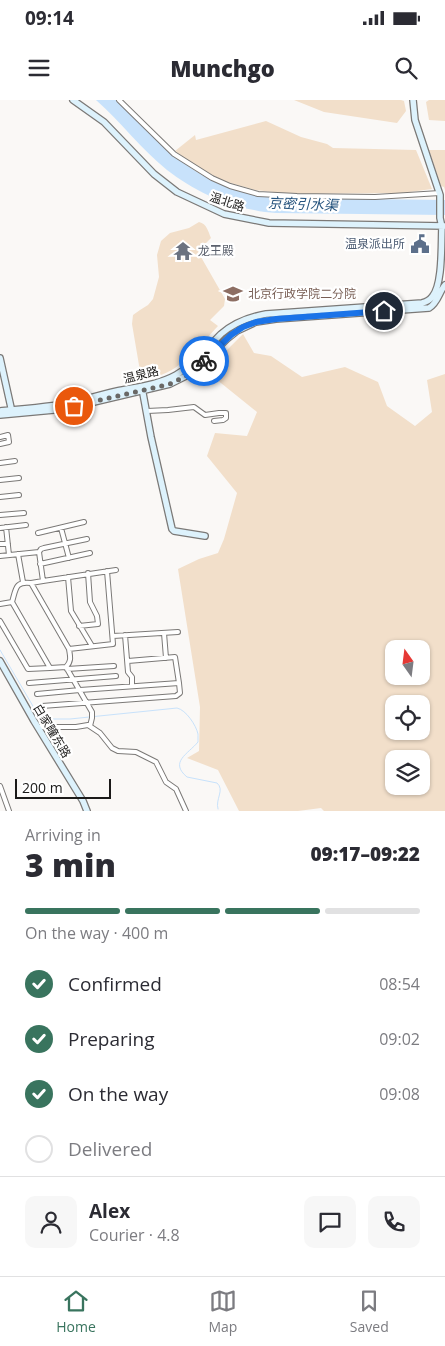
<!DOCTYPE html>
<meta charset="utf-8">
<style>
:root{--surface:#fff;--page:#f7f7f7;--text:#2b2b33;--muted:#7c7c81;--line:#e1e1e2;--accent:#39745e}
body{margin:0;font-family:"Open Sans","Noto Sans SC",sans-serif;background:var(--page);color:var(--text);height:100vh;display:flex;flex-direction:column;font-size:19px;white-space:nowrap}
*{box-sizing:border-box;margin:0}
p{font-size:16px;color:var(--muted)}
.icon{flex:none;width:28px;height:28px;fill:none;stroke:currentColor;stroke-width:2;stroke-linecap:round;stroke-linejoin:round}
.map{position:relative;height:711px;overflow:hidden}
.sheet{display:flex;flex-direction:column;background:var(--surface);flex:1}
.sheet>*{flex:none}
.needle{width:32px;rotate:346deg}
.controls{position:absolute;left:385px;top:540px;display:grid;gap:10px}
.controls a{display:grid;place-items:center;width:45px;height:45px;border-radius:10px;background:var(--surface);box-shadow:0 1px 4px #0004;font-size:25px}
.scale{position:absolute;left:15px;bottom:12px;width:96px;box-sizing:border-box;padding-left:5px;border:2px solid #1b1a19;border-top:0;font-size:14px;line-height:18px;white-space:nowrap;color:#1b1a19;-webkit-text-stroke:4px #fff;paint-order:stroke}
.pin{position:absolute;display:grid;place-items:center;width:42px;height:42px;color:#fff;margin:-21px;border:2px solid #fff;border-radius:50%;box-shadow:0 1px 5px #0007}
.courier{position:absolute;display:grid;place-items:center;width:50px;height:50px;margin:-25px;border:4px solid #1a73e8;border-radius:50%;background:#fff;color:#222;box-shadow:0 1px 6px #0007}
.summary em{font-style:normal;font-weight:800}
.summary div{display:flex;flex-direction:column-reverse}
.summary{display:flex;align-items:center;justify-content:space-between;height:85px;padding:0 25px}
h1{font-size:32px;font-weight:800;line-height:38px}
.bar{display:grid;grid-template-columns:repeat(4,1fr);gap:8px 5px;align-content:center;height:60px;padding:0 25px}
.bar i{height:6px;border-radius:4px;background:var(--line)}
.bar .current{background:var(--accent)}
.bar p{grid-column:span 4}
.line{display:flex;align-items:center;gap:12px;padding:0 25px;border-top:1px solid var(--line)}
.line div{flex:1}
.round{display:grid;place-items:center;flex:none;width:52px;height:52px;border-radius:10px;background:var(--page)}
ol{padding:0 25px;list-style:none}
li{display:flex;align-items:center;gap:15px;height:55px}
li p{margin-inline-start:auto}
li .icon{padding:5px;border-radius:50%;background:var(--accent);color:#fff;stroke-width:4}
li:last-child{color:var(--muted)}
li i{width:28px;height:28px;border:2px solid var(--line);border-radius:50%}
.status{display:flex;justify-content:space-between;align-items:center;height:35px;padding:0 25px;background:var(--surface);direction:ltr}
.status svg{height:14px;fill:currentColor}
header{display:flex;justify-content:space-between;align-items:center;height:65px;padding:0 25px;background:var(--surface);font-size:22px;font-weight:800}
.tab-bar{display:flex;justify-content:space-around;align-items:center;height:70px;border-top:1px solid var(--line);background:var(--surface);font-size:14px;color:var(--muted)}
.tab-bar a{display:grid;justify-items:center;gap:2px}
.tab-bar .current{color:var(--accent)}
.map>svg:first-child{display:block}
.green{fill:#f2dfca;fill-rule:evenodd}
.water{fill:#c8e2fb}
.lines{fill:none;stroke-linecap:round;stroke-linejoin:round}
.stream{stroke:#c8e2fb;stroke-width:1}
.street-casing{stroke:#7b7977;stroke-width:6}
.secondary-casing{stroke:#7b7977;stroke-width:8}
.street{stroke:#fff;stroke-width:4}
.secondary{stroke:#ddf2fc;stroke-width:5.5}
.done{stroke:#696866;stroke-width:5;stroke-dasharray:0 9}
.route{stroke:#1a73e8;stroke-width:6}
.labels{text-anchor:middle;stroke-width:4.5;stroke-linejoin:round;paint-order:stroke}
.street-label{font-size:12px;fill:#1b1a19;stroke:#fff}
.service-label{font-size:12px;fill:#4e5e75;stroke:#fff;text-anchor:end}
.worship-label{font-size:12px;fill:#5b616d;stroke:#fff;text-anchor:start}
.education-label{font-size:12px;fill:#785e54;stroke:#fff;text-anchor:start}
.water-label{font-size:14px;font-style:italic;fill:#25537d;stroke:#fff}
</style>
<div class="status"><b>09:14</b><svg viewBox="0 0 49 12"><path d="M0 12V9h3v3zM5 12V6h3v6zM10 12V3h3v9zM15 12V0h3v12zM26 1h20v11H26zM47 4h2v5h-2z"/></svg></div>
<header><svg class="icon" aria-label="menu" viewBox="0 0 24 24"><path d="M4 6h16M4 12h16M4 18h16"/></svg>Munchgo<svg class="icon" aria-label="search" viewBox="0 0 24 24"><circle cx="10" cy="10" r="6"/><path d="M15 15l6 6"/></svg></header>
<div class="map">
<svg width="445" height="711" viewBox="0 0 445 711">
<rect width="100%" height="100%" fill="#faf8f6"/>
<path class="green" d="M294,0H401L404,1L406,11L397,23L324,12Z
M429,0H445V21L429,20L426,2Z
M266,21L301,37L327,44L333,48L416,50L432,89L402,93L292,94L255,90L224,81L197,67L175,51L195,35L196,40Z
M429,50H445V90L444,87L441,86Z
M199,122C207,124 208,131 211,138L198,151L201,157L225,199L224,206L210,220L218,226C203,242 174,279 150,276C147,276 143,273 140,271L132,224L133,215L140,210L148,205L153,199L159,177L157,155L161,141L170,133L189,128Z
M243,234L254,253L271,256L302,277L345,267L378,282L387,306L415,326L432,312L427,280L445,274V711H324L321,708L298,711H239L218,670L187,658L199,651L200,607L178,469L199,459L218,453L224,439L237,393L207,356L215,333L247,336L257,312L206,271ZM394,549H421V576H394ZM394,604H421V631H394ZM394,659H421V686H394Z"/>
<path class="water" d="M96,0H118C130,12 141,24 153,35C159,42 165,49 172,54C207,83 240,95 284,98L445,100V115L276,113C269,112 261,112 254,110C225,106 190,88 167,70C141,49 121,22 96,0Z"/>
<g class="lines">
<path class="stream" d="M0,550L37,613L41,616L47,619H70L177,608C186,610 196,625 198,634C198,635 198,641 198,642C188,654 169,662 187,677L217,683C225,690 215,699 218,709"/>
<g class="street-casing">
<path id="street" d="M119,0L174,54L212,78L230,86L258,94L297,96L375,97L440,93
M147,311L168,310L194,307L205,315L219,313H226V318L223,320L214,321
M0,337L8,335L9,342L0,344
M0,363L15,361
M0,380L19,378
M0,397L19,395
M0,415L24,413
M6,427L9,455
M0,428L26,425
M61,428L69,458
M38,433L84,422
M0,444H8
M39,452L41,449L44,448L87,439
M18,454L23,482
M0,456L39,452L43,481L31,483L69,549C70,556 72,561 66,567
M40,464L90,453
M68,477L71,511L92,546
M43,481L116,470
M12,502C16,489 15,481 31,483
M0,504L12,502L50,568L66,567L92,612V618L90,626
M0,521L28,569L50,568
M79,526L98,524L97,516L90,502L88,473
M164,533L166,558
M125,535L128,572L132,577V586
M113,536L178,532
M69,549L113,544L107,471
M67,569L114,566
M29,583L116,576
M37,594L80,590L179,583L175,557L128,561
M42,606L176,596L180,593L179,583
M38,627H76L88,625L100,633L112,648L118,651L136,652L156,662L166,682L176,689L186,711
M0,686L9,711"/>
</g>
<g class="secondary-casing">
<path id="secondary" d="M73,0L104,22L154,74L177,92L224,114L269,123L445,126
M0,258L12,312
M142,288L151,337L172,429L174,431L205,436
M0,311C25,309 51,307 76,302C90,298 103,294 117,291C136,287 158,285 176,275C194,265 206,249 221,234C234,223 249,217 266,214L422,203C426,202 429,201 432,197C443,185 441,144 442,127L440,118V95L415,20L413,0
M0,315L54,310L77,306L170,284L192,273L227,239L237,231L256,222L276,219L429,208C438,203 439,192 445,185
M0,561L34,621L83,701L87,711"/>
</g>
<use href="#street" class="street"/>
<use href="#secondary" class="secondary"/>
</g>
<g class="lines">
<path class="done" d="M74,306L170,284L192,273L204,261"/>
<path class="route" d="M204,261L231,235L243,227L256,222L276,219L384,211"/>
</g>
<defs>
<g id="civic-bare" transform="scale(1.5)"><path d="M-.6-6.5H3V-4.5H.6V-3L4-1V1h2V6H-6V1h2V-1L-.6-3ZM-1.2 2.5V6h2.4V2.5Z" fill="#5c6f8a" stroke="#fff" stroke-width="2.5" paint-order="stroke"/></g>
<g id="temple-bare" transform="scale(1.5)"><path d="M0-6L5-2H3V0L6.5 2.5H4V6H1.5V3h-3V6H-4V2.5H-6.5L-3 0V-2H-5Z" fill="#6b7280" stroke="#fff" stroke-width="2.5" paint-order="stroke"/></g>
<g id="university-bare" transform="scale(1.5)"><path d="M0-5L7-2L0 1L-7-2ZM-4 1L0 2.5L4 1V4Q0 6-4 4Z" fill="#8d6e63" stroke="#fff" stroke-width="2.5" paint-order="stroke"/></g>
</defs>
<g fill-rule="evenodd">
<use href="#civic-bare" x="420" y="144"/>
<use href="#temple-bare" x="183" y="151"/>
<use href="#university-bare" x="233" y="194"/>
</g>
<g class="labels">
<g class="street-label">
<text transform="translate(227 102) rotate(18)" y="4">温北路</text>
<text transform="translate(141 275) rotate(-14)" y="4">温泉路</text>
<text transform="translate(52 631) rotate(59)" y="4">白家疃东路</text>
</g>
<g class="service-label">
<text x="405" y="148">温泉派出所</text>
</g>
<g class="worship-label">
<text x="198" y="155">龙王殿</text>
</g>
<g class="education-label">
<text x="248" y="198">北京行政学院二分院</text>
</g>
<g class="water-label">
<text transform="translate(303 104) rotate(2)" y="5">京密引水渠</text>
</g>
</g>
</svg>
<div class="controls">
<a><svg class="needle" viewBox="-14 -14 28 28"><path d="M0-13l5 13h-10z" fill="#e53935"/><path d="M0 13l5-13h-10z" fill="#7c7c81"/></svg></a>
<a><svg class="icon" aria-label="locate" viewBox="0 0 24 24"><circle cx="12" cy="12" r="6"/><path d="M12 2v4M12 18v4M2 12h4M18 12h4"/></svg></a>
<a><svg class="icon" aria-label="layers" viewBox="0 0 24 24"><path d="M12 4l9 5-9 5-9-5zM3 14l9 5 9-5"/></svg></a>
</div>
<div class="scale">200 m</div>
<div class="pin" style="left:74px;top:306px;background:#ea580c"><svg class="icon" aria-label="bag" viewBox="0 0 24 24"><path d="M5 8h14l-1 12H6zM9 8a3 3 0 0 1 6 0"/></svg></div>
<div class="pin" style="left:384px;top:211px;background:#1f2937"><svg class="icon" aria-label="home" viewBox="0 0 24 24"><path d="M3 11l9-7 9 7M6 9v11h12V9"/></svg></div>
<div class="courier" style="left:204px;top:261px"><svg class="icon" aria-label="bike" viewBox="0 0 24 24"><circle cx="6" cy="16" r="4"/><circle cx="18" cy="16" r="4"/><path d="M6 16l4-8h5l3 8M10 8l3 8H6M13 5h3"/></svg></div>
</div>
<section class="sheet">
<div class="summary"><div><h1>3 min</h1><p>Arriving in</p></div><em>09:17–09:22</em></div>
<div class="bar"><i class="current"></i><i class="current"></i><i class="current"></i><i></i><p>On the way · 400 m</p></div>
<ol>
<li><svg class="icon" aria-label="check" viewBox="0 0 24 24"><path d="M5 12l5 5 9-10"/></svg>Confirmed<p>08:54</p></li>
<li><svg class="icon" aria-label="check" viewBox="0 0 24 24"><path d="M5 12l5 5 9-10"/></svg>Preparing<p>09:02</p></li>
<li><svg class="icon" aria-label="check" viewBox="0 0 24 24"><path d="M5 12l5 5 9-10"/></svg>On the way<p>09:08</p></li>
<li><i></i>Delivered</li>
</ol>
<div class="line" style="height:90px"><a class="round"><svg class="icon" aria-label="person" viewBox="0 0 24 24"><circle cx="12" cy="8" r="4"/><path d="M4 21q1-7 8-7t8 7"/></svg></a><div><b>Alex</b><p>Courier · 4.8</p></div><a class="round"><svg class="icon" aria-label="chat" viewBox="0 0 24 24"><path d="M4 5h16v11H9l-5 4z"/></svg></a><a class="round"><svg class="icon" aria-label="phone" viewBox="0 0 24 24"><path d="M5 4h4l2 5-3 2q2 4 5 5l2-3 5 2v4C11 20 4 13 5 4z"/></svg></a></div>
</section>
<nav class="tab-bar">
<a class="current"><svg class="icon" aria-label="home" viewBox="0 0 24 24"><path d="M3 11l9-7 9 7M6 9v11h12V9"/></svg>Home</a>
<a><svg class="icon" aria-label="map" viewBox="0 0 24 24"><path d="M3 6l6-2 6 2 6-2v14l-6 2-6-2-6 2zM9 4v14M15 6v14"/></svg>Map</a>
<a><svg class="icon" aria-label="saved" viewBox="0 0 24 24"><path d="M7 4h10v16l-5-4-5 4z"/></svg>Saved</a>
</nav>
